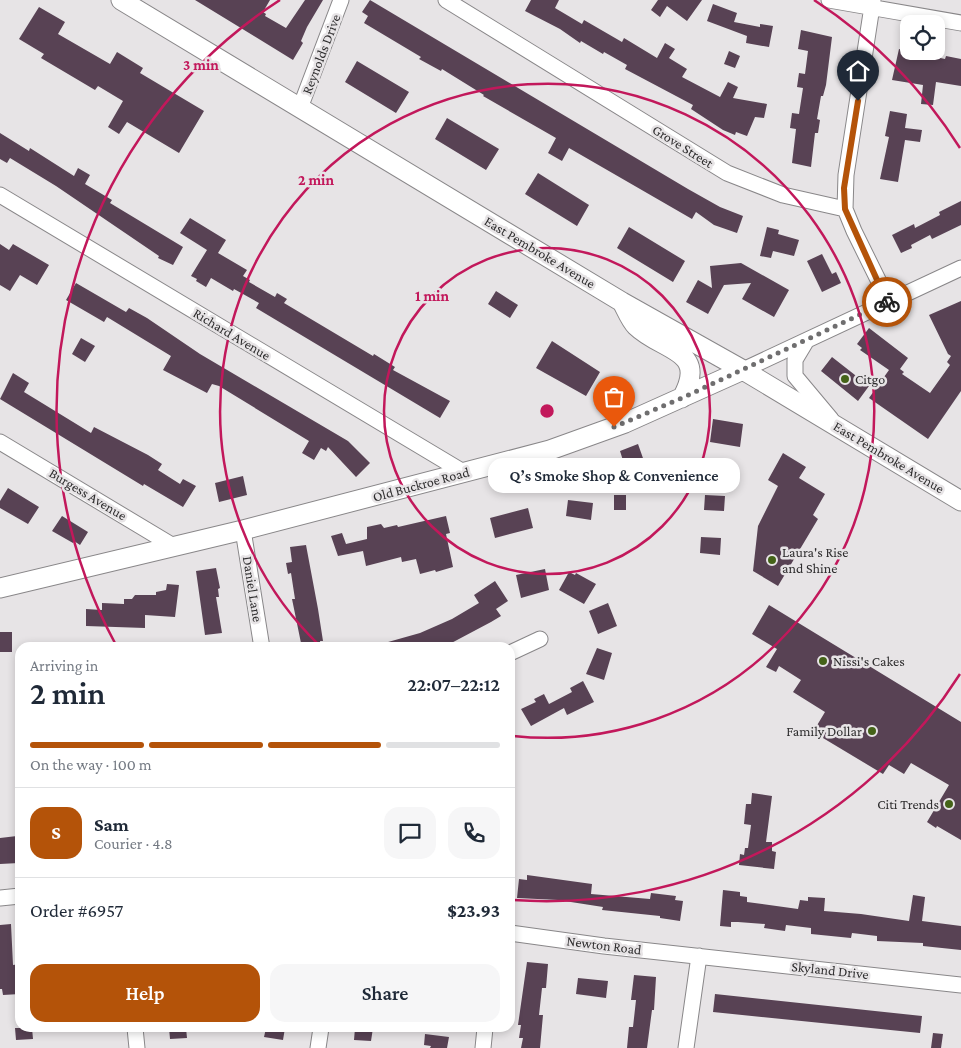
<!DOCTYPE html>
<meta charset="utf-8">
<style>
:root{--surface:#fff;--page:#f6f6f7;--text:#1f2937;--muted:#747a83;--line:#e0e1e3;--accent:#b45309}
body{margin:0;font-family:"Crimson Pro",serif;background:var(--page);color:var(--text);height:100vh;display:flex;flex-direction:column;font-size:19px;white-space:nowrap}
*{box-sizing:border-box;margin:0}
p{font-size:16px;color:var(--muted)}
.icon{flex:none;width:28px;height:28px;fill:none;stroke:currentColor;stroke-width:2;stroke-linecap:round;stroke-linejoin:round}
.map{position:relative;flex:1;overflow:hidden}
.drawer{position:absolute;left:15px;top:642px;width:500px;height:390px;display:flex;flex-direction:column;background:var(--surface);border-radius:15px;box-shadow:0 2px 8px #0003}
.drawer>*{flex:none}
.tools{position:absolute;left:900px;top:15px;display:grid;gap:10px}
.tools a{display:grid;place-items:center;width:45px;height:45px;border-radius:10px;background:var(--surface);box-shadow:0 2px 8px #0003;font-size:25px}
.pin{position:absolute;display:grid;place-items:center;width:42px;height:42px;color:#fff;margin:-51px -21px;border-radius:50% 50% 50% 0;rotate:-45deg;box-shadow:0 0 5px #0007}
.pin .icon{rotate:45deg}
.courier{position:absolute;display:grid;place-items:center;width:50px;height:50px;margin:-25px;border:4px solid #b45309;border-radius:50%;background:#fff;color:#222;box-shadow:0 1px 6px #0007}
.bubble{position:absolute;height:35px;border-radius:15px;background:var(--surface);box-shadow:0 2px 8px #0003;font-size:16px;font-weight:600;line-height:35px;text-align:center}
.summary em{font-style:normal;font-weight:600}
.summary div{display:flex;flex-direction:column-reverse}
.summary{display:flex;align-items:center;justify-content:space-between;height:85px;padding:0 15px}
h1{font-size:32px;font-weight:600;line-height:38px}
.bar{display:grid;grid-template-columns:repeat(4,1fr);gap:8px 5px;align-content:center;height:60px;padding:0 15px}
.bar i{height:6px;border-radius:4px;background:var(--line)}
.bar .current{background:var(--accent)}
.bar p{grid-column:span 4}
.line{display:flex;align-items:center;gap:12px;padding:0 15px;border-top:1px solid var(--line)}
.line div{flex:1}
.round{display:grid;place-items:center;flex:none;width:52px;height:52px;border-radius:15px;background:var(--page)}
.button{display:flex;gap:10px;margin-top:auto;padding:10px 15px}
.button a{flex:1;height:58px;border-radius:15px;background:var(--accent);color:#fff;font-size:20px;font-weight:600;line-height:58px;text-align:center}
.button a+a{background:var(--page);color:var(--text)}
.map>svg:first-child{display:block}
.building{fill:#584254}
.lines{fill:none;stroke-linecap:round;stroke-linejoin:round}
.minor-casing{stroke:#898789;stroke-width:17}
.major-casing{stroke:#898789;stroke-width:21}
.minor{stroke:#fff;stroke-width:15}
.major{stroke:#fff;stroke-width:19}
.done{stroke:#6f6e6f;stroke-width:5;stroke-dasharray:0 9}
.route{stroke:#b45309;stroke-width:6}
.ring{fill:none;stroke:#c2185b;stroke-width:2.5}
.poi-dot{fill:#446318;stroke:#e7e4e6;stroke-width:2}
.labels{text-anchor:middle;stroke-width:5;stroke-linejoin:round;paint-order:stroke}
.street-label{font-size:14px;fill:#2f2e2f;stroke:#e7e4e6}
.poi-label{font-size:14px;fill:#2f2e2f;stroke:#e7e4e6;text-anchor:start}
.centre{fill:#c2185b;stroke:#e7e4e6;stroke-width:2.5}
.ring-label{font-size:15px;text-anchor:middle;font-weight:bold;fill:#c2185b;stroke:#e7e4e6;stroke-width:5;stroke-linejoin:round;paint-order:stroke}
</style>
<div class="map">
<svg width="961" height="1048" viewBox="0 0 961 1048">
<rect width="100%" height="100%" fill="#e7e4e6"/>
<path class="building" d="M195,0H270L263,12L266,14L265,16L286,28L305,0H323L307,27L301,41L303,43L293,60Z
M370,0L688,189L720,207L743,216L737,233L714,225L696,212L692,219L569,148L562,161L548,153L556,138L483,96L484,95L442,69L441,71L419,59L421,57L364,23L368,16L362,12Z
M531,0H559L555,8L582,24L584,20L622,42L624,38L657,58L665,43L675,49L669,58L687,69L682,77L720,97L728,82L738,87L733,98L767,104L764,118L755,117L747,136L736,132L735,135L723,130L691,109L693,105L625,69L627,65L604,52L603,54L581,41L580,43L560,29L525,11Z
M658,0H702L687,21L667,6L660,17L651,10Z
M713,4L737,13L734,22L760,27V24L773,26L769,47L746,43L747,36L707,21Z
M39,7L65,22L58,34L110,64L117,52L143,68L140,73L204,111L179,153L127,122L119,134L108,127L123,101L98,86L95,90L41,58L44,54L19,39Z
M801,30L832,37L826,85L823,96H821L817,119L820,120L818,133H815L811,167L792,163L796,129L790,128L792,113L799,114L803,88L797,87L799,73L805,74L808,51L798,49Z
M899,49L945,59L946,56L961,59V86L936,82L933,105L921,104L923,85L892,80Z
M729,51L740,56L735,68L724,64Z
M357,61L409,92L396,113L345,82Z
M890,111L907,114L905,128L922,130L920,142L905,140L898,182L880,179L889,137L885,136Z
M447,118L499,149L486,170L435,139Z
M0,133L29,151L30,148L74,176L78,168L90,175L85,184L112,200L110,203L183,247L173,265L158,258L159,256L56,186L10,158L7,163L0,159Z
M538,173L589,205L577,226L525,194Z
M961,201V225L932,239L930,235L911,245L912,248L901,253L892,235L914,224L915,228L940,215L939,212Z
M190,218L226,240L218,253L247,270L243,276L250,280L249,282L275,297L277,293L287,299L284,303L373,356L374,354L395,367L393,370L450,401L440,418L256,308L259,303L234,289L233,291L211,278L206,287L196,281L197,279L191,276L207,250L180,233Z
M629,227L685,261L673,282L617,248Z
M767,227L779,230L778,234L799,240L794,256L773,251L771,258L760,256Z
M0,244L9,250L13,244L49,265L37,285L20,275L10,291L0,285Z
M822,254L832,274L836,272L841,283L822,292L807,261Z
M741,263L789,290L774,317L742,299L751,283L724,285L708,314L686,302L698,280L712,288L710,266Z
M76,283L126,312L129,308L147,318L200,354L348,441L370,463L356,477L328,447L326,451L321,448L314,460L302,453L309,441L219,386L212,384L207,393L163,370L171,356L107,317L104,322L66,300Z
M496,291L518,305L510,318L488,304Z
M961,301V391L928,439L869,398L889,370L860,350L862,348L857,344L869,328L908,358L900,369L904,372L902,374L930,393L950,365L947,362L951,356L948,354L929,315Z
M81,338L95,346L85,362L72,354Z
M552,341L600,372L586,396L536,368Z
M832,357L869,386L858,401L821,371Z
M13,373L29,383L24,392L42,403L91,433L94,427L148,455L162,464L158,470L180,484L183,479L196,486L183,507L144,484L143,486L0,399Z
M713,419L743,424L740,447L710,442Z
M638,444L650,478L631,486L620,451Z
M783,453L806,467L799,478L825,494L813,515L818,519L778,586L753,571L758,526L778,486L768,480Z
M243,476L247,495L219,502L215,483Z
M8,488L39,507L28,524L0,508V501Z
M614,495H626V510H614Z
M705,495L725,496L724,511L704,510Z
M568,500L593,503L591,520L566,516Z
M528,508L533,528L495,538L490,518Z
M62,516L88,532L80,545L74,541L73,543L52,531Z
M446,516L450,533L446,534L453,567L436,572L435,570L420,574L416,559L402,562L401,557L366,566L363,551L338,556L331,536L342,533L346,544L367,539V527L381,524L384,528L397,525L398,527Z
M701,537L721,538L720,555L700,553Z
M306,545L318,609L323,641H320L321,648H302L292,599H295L291,573L288,574L286,563L292,562L290,547Z
M216,568L220,588L218,589L219,597H216L222,633L205,635L196,571Z
M545,569L549,590L521,598L516,575Z
M569,572L575,575L576,573L596,584L584,604L559,590Z
M495,581L508,601L496,609L501,616L491,622L442,648H381V644L420,633L452,619L479,603L474,595Z
M167,584L179,585L175,617L145,615V628L86,626V609L102,610V603L124,604V599H132L135,595H156V592L166,590Z
M608,603L617,626L598,634L589,611Z
M769,605L961,722V840L937,826L936,828L927,822L949,785L911,763L904,774L889,765L883,774L813,732L825,712L793,692L801,680L779,666L776,672L766,667L777,649L752,634Z
M0,632H12V652H0Z
M597,648L612,653L604,680L586,674Z
M583,681L594,702L567,715L564,708L531,726L521,709L536,702L534,699L544,694L549,704L572,692L570,688Z
M752,793L772,796L766,842H772V851L776,852L774,869L739,865L740,854L744,855L745,848H748L751,825L744,824L746,804H751Z
M17,836L19,863L0,864V838Z
M527,875L592,884L591,894L650,899L651,893L676,896L675,900L683,901L680,921L660,918V916L602,910L603,907L558,900L517,898L519,879L527,880Z
M723,890L740,892V896L747,897V902L798,909L800,900L808,901V897L825,898L824,911L861,914L909,921L913,895L925,897L922,921L961,926V950L923,946V943L877,941V936L852,933L851,938L811,934V928L786,925L785,931L764,928L765,924L738,922H731V927L720,926Z
M11,924L13,965L20,964V994L3,995L2,989H0V925Z
M527,962L548,964L546,988H542L539,1015H543L540,1048H521L523,1038H519L521,1025H518Z
M634,975L656,977L654,1010H652L647,1048H627L629,1027H633L636,1000H631Z
M578,978L608,981L606,998L576,994Z
M715,994L922,1016L920,1033L713,1012Z
M15,1028H32L33,1039L16,1040Z
M169,1028H186L187,1038L170,1039Z
M266,1028H285L283,1040L264,1037Z
M355,1028H373L371,1041L354,1040Z
M933,1033L943,1034L941,1048H931Z
M425,1034L449,1037L447,1048H430L431,1046L424,1045Z"/>
<g class="lines">
<g class="minor-casing">
<path id="minor" d="M446,0L727,173L783,195L845,209L854,231L889,302
M829,0L961,23
M300,108L341,0
M0,195L465,473
M845,209L846,175L873,0
M807,340L795,360V376L831,419
M743,370L961,268
M0,442L175,547
M243,530L262,648
M510,653L540,639
M0,898L20,896
M510,933L604,946L961,985
M135,1028L137,1048
M318,1048L321,1028
M483,1048L485,1028
M686,1048L699,956"/>
</g>
<g class="major-casing">
<path id="major" d="M121,0L622,302L743,370L961,501
M622,302C626,309 630,320 636,326C663,352 709,349 682,398
M0,588L243,530L550,450L625,423L743,370"/>
</g>
<use href="#minor" class="minor"/>
<use href="#major" class="major"/>
</g>
<g class="lines">
<path class="done" d="M614,427L682,398L887,302"/>
<path class="route" d="M858,101L844,188L845,209L887,302"/>
</g>
<g class="ring">
<circle cx="547" cy="411" r="163"/>
<path d="M320 646A327 327 0 1 1 513 736"/>
<path d="M960 674A490 490 0 0 1 513 900M116 645A490 490 0 0 1 280 0M814 0A490 490 0 0 1 960 148"/>
</g>
<g class="poi-dot">
<circle cx="845" cy="379" r="5"/>
<circle cx="772" cy="560" r="5"/>
<circle cx="823" cy="661" r="5"/>
<circle cx="872" cy="731" r="5"/>
<circle cx="949" cy="804" r="5"/>
</g>
<g class="labels">
<g class="street-label">
<text transform="translate(321 54) rotate(-69)" y="5">Reynolds Drive</text>
<text transform="translate(683 146) rotate(32)" y="5">Grove Street</text>
<text transform="translate(540 252) rotate(31)" y="5">East Pembroke Avenue</text>
<text transform="translate(232 334) rotate(31)" y="5">Richard Avenue</text>
<text transform="translate(889 457) rotate(31)" y="5">East Pembroke Avenue</text>
<text transform="translate(421 484) rotate(-15)" y="5">Old Buckroe Road</text>
<text transform="translate(88 494) rotate(31)" y="5">Burgess Avenue</text>
<text transform="translate(253 589) rotate(81)" y="5">Daniel Lane</text>
<text transform="translate(604 945) rotate(7)" y="5">Newton Road</text>
<text transform="translate(830 970) rotate(6)" y="5">Skyland Drive</text>
</g>
<g class="poi-label">
<text x="855" y="384">Citgo</text>
<text x="782" y="557">Laura's Rise<tspan x="782" dy="16">and Shine</tspan></text>
<text x="833" y="666">Nissi's Cakes</text>
<text x="862" y="736" text-anchor="end">Family Dollar</text>
<text x="939" y="809" text-anchor="end">Citi Trends</text>
</g>
</g>
<circle cx="547" cy="411" r="8" class="centre"/>
<g class="ring-label">
<text x="201" y="70">3 min</text>
<text x="316" y="185">2 min</text>
<text x="432" y="301">1 min</text>
</g>
</svg>
<div class="tools">
<a><svg class="icon" aria-label="locate" viewBox="0 0 24 24"><circle cx="12" cy="12" r="6"/><path d="M12 2v4M12 18v4M2 12h4M18 12h4"/></svg></a>
</div>
<div class="pin" style="left:614px;top:427px;background:#ea580c"><svg class="icon" aria-label="bag" viewBox="0 0 24 24"><path d="M5 8h14l-1 12H6zM9 8a3 3 0 0 1 6 0"/></svg></div>
<div class="pin" style="left:858px;top:101px;background:#1f2937"><svg class="icon" aria-label="home" viewBox="0 0 24 24"><path d="M3 11l9-7 9 7M6 9v11h12V9"/></svg></div>
<div class="courier" style="left:887px;top:302px"><svg class="icon" aria-label="bike" viewBox="0 0 24 24"><circle cx="6" cy="16" r="4"/><circle cx="18" cy="16" r="4"/><path d="M6 16l4-8h5l3 8M10 8l3 8H6M13 5h3"/></svg></div>
<div class="bubble" style="left:488px;top:458px;width:252px">Q’s Smoke Shop &amp; Convenience</div>
<section class="drawer">
<div class="summary"><div><h1>2 min</h1><p>Arriving in</p></div><em>22:07–22:12</em></div>
<div class="bar"><i class="current"></i><i class="current"></i><i class="current"></i><i></i><p>On the way · 100 m</p></div>
<div class="line" style="height:90px"><b class="round" style="background:var(--accent);color:#fff">S</b><div><b>Sam</b><p>Courier · 4.8</p></div><a class="round"><svg class="icon" aria-label="chat" viewBox="0 0 24 24"><path d="M4 5h16v11H9l-5 4z"/></svg></a><a class="round"><svg class="icon" aria-label="phone" viewBox="0 0 24 24"><path d="M5 4h4l2 5-3 2q2 4 5 5l2-3 5 2v4C11 20 4 13 5 4z"/></svg></a></div>
<div class="line" style="height:65px"><div>Order #6957</div><b>$23.93</b></div>
<div class="button"><a>Help</a><a>Share</a></div>
</section>
</div>
